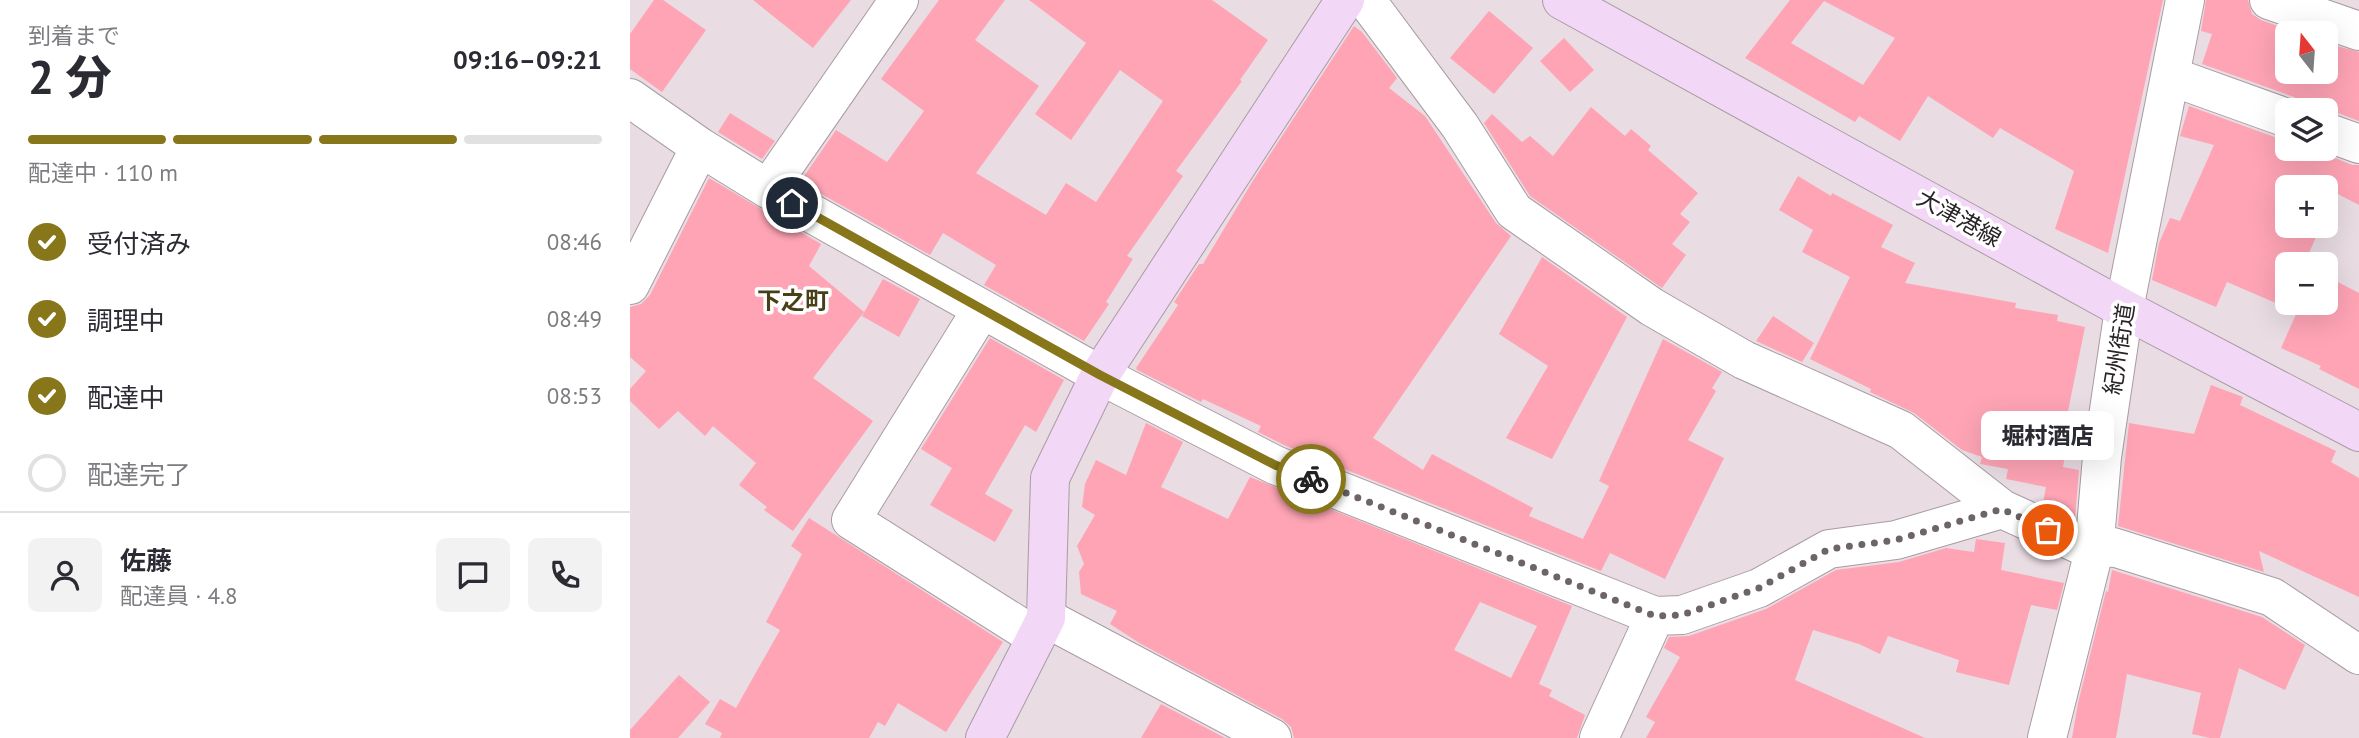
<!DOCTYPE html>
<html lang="ja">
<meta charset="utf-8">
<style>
:root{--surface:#fff;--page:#f2f2f3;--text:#2b2b33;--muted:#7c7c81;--line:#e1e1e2;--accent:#87761a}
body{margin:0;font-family:"PT Sans","Noto Sans JP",sans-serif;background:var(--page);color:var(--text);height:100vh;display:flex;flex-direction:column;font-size:26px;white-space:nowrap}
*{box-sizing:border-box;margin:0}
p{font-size:23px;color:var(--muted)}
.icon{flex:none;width:38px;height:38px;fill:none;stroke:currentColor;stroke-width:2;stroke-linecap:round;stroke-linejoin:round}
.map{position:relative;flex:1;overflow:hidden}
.panel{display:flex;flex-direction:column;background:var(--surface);width:630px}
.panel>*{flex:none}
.needle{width:46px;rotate:343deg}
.controls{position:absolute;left:1645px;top:21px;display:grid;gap:14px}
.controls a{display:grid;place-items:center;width:63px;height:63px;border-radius:10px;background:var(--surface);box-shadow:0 7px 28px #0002;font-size:35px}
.pin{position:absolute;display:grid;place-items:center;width:60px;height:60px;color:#fff;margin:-30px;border:4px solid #fff;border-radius:50%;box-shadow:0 2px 7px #0007}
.courier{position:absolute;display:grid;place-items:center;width:70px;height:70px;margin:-35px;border:5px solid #87761a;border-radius:50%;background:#fff;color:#222;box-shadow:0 2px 9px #0007}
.bubble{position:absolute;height:49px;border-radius:10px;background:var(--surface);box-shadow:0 7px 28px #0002;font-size:23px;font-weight:800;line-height:49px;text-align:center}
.overview em{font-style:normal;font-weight:800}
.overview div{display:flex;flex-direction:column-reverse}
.overview{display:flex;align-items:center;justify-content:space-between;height:119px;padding:0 28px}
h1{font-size:46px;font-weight:800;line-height:52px}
.bar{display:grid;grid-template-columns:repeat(4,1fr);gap:10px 7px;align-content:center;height:84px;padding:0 28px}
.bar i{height:9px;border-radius:5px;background:var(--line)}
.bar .current{background:var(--accent)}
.bar p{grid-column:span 4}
.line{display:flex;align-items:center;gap:18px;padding:0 28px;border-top:2px solid var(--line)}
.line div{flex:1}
.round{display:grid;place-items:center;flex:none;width:74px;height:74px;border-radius:10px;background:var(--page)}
ol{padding:0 28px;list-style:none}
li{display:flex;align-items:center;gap:21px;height:77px}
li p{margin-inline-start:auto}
li .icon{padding:7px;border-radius:50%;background:var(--accent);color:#fff;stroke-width:4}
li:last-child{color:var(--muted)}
li i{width:38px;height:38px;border:4px solid var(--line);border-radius:50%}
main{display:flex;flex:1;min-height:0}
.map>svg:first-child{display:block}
.building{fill:#fea4b5;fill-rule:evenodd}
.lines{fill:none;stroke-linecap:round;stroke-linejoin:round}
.street-casing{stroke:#a89ca2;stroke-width:40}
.secondary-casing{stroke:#a89ca2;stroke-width:40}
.street{stroke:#fff;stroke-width:38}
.secondary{stroke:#f2d7f6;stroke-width:38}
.done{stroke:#6c6468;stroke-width:7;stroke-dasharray:0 12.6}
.route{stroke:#87761a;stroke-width:9}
.labels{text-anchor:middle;stroke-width:7;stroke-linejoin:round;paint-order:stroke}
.street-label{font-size:23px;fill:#282326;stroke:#fff}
.neighbourhood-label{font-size:24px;font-weight:bold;fill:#473f16;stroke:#fff}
</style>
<main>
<section class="panel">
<div class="overview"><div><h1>2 分</h1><p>到着まで</p></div><em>09:16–09:21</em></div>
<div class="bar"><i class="current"></i><i class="current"></i><i class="current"></i><i></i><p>配達中 · 110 m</p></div>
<ol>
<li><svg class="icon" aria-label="check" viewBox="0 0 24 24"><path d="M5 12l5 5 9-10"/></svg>受付済み<p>08:46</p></li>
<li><svg class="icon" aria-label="check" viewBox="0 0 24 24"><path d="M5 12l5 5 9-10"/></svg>調理中<p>08:49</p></li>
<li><svg class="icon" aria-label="check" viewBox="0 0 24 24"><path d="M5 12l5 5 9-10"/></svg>配達中<p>08:53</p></li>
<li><i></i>配達完了</li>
</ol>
<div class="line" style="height:126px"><a class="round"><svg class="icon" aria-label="person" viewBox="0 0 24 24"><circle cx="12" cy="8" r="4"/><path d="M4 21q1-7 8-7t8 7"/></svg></a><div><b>佐藤</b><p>配達員 · 4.8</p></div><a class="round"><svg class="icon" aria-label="chat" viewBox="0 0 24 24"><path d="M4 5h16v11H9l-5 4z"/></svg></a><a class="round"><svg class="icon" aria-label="phone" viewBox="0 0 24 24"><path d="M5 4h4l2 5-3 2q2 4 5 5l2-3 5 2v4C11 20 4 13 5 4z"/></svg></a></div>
</section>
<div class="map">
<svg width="1729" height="738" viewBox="0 0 1729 738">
<rect width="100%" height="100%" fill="#e9dce3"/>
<path class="building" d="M24,0H33L76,30L32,92L0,69V34Z
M123,0H221L183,48Z
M309,0H375L345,40L409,86L346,173L416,215L436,183L466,202L533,101L490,70L441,140L405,114L456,43L399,0H582L638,40L610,80L612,81L546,171L553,176L497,256L503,259L476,302L479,304L454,341L354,285L366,265L313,233L300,255L170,182L206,130L257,162L294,111L251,79Z
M1160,0H1533L1478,253L1425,229L1444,171L1370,128L1363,138L1298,96L1270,141L1229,116L1225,122L1115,58ZM1194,1L1265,38L1233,85L1161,43Z
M1576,0H1618L1622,14L1631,20L1668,33H1657V72H1696V43L1729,52V121L1703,111L1677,110L1673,103L1664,97L1572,64L1582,34L1571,31Z
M859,11L903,48L864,94L820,58Z
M724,26L732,32L767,78L759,88L795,116L866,223L881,236L743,438L793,470L802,454L903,508L899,516L953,539L979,486L969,481L1033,339L1092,372L1082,388L1086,391L1058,440L1094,458L1035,579L980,553L971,571L654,445L628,432L631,426L573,399L571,402L507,370L506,368L548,305L544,302L569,264H573L624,179Z
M934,38L964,70L940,92L910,61Z
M1559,106L1650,139H1657V149H1683L1722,165H1729V205L1706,193L1696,215V187H1657V226H1691L1674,264H1657V303H1696V276L1729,293V389L1689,369L1691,366L1651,348L1667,312L1597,282L1586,307L1522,280L1529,243L1540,218L1550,221L1584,145L1550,136Z
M961,107L995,136L1001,129L1021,146L1018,150L1068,193L1050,214L1060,222L1042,244L1056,255L1032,288L900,196L854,123L862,114L892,142L900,136L923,156Z
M100,113L145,141L132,159L88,132Z
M1168,176L1201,196L1202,193L1263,225L1251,247L1285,263L1275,283L1386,303L1385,308L1428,315L1427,321L1455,327L1436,421L1441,422L1433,467L1449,470L1445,518L1413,503L1416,487L1376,479L1378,469L1350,464L1352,457L1332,450L1284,413L1240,392L1241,389L1180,359L1220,277L1172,252L1183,230L1149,210Z
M79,178L191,244L179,266L234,312L183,378L243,421L163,531L134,510L137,507L109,485L126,463L83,426L75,436L48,411L29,429L0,401V389L16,371L0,357V307L11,304L20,295Z
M912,257L997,317L922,459L876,438L918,366L869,334Z
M253,279L290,299L269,337L232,316Z
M1143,316L1184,343L1172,362L1126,341Z
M360,338L434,380L406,432L395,425L355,494L383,510L365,542L300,505L322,468L291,449Z
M1581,385L1613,397L1610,405L1706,451L1701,462L1729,478V597L1629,551L1634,572L1488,526L1499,423L1564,434Z
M516,423L553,442L531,487L598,519L620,477L942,606L909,684L922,690L919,696L955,715L947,738H664L661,727L652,719L511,644L480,624L487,611L451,594L449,572L454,564L447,546L465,515L452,507L455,484L466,460L496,475ZM850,602L907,626L881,678L824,650Z
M179,518L373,642L316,732L268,703L255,726L248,722L239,738H90L92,733L75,724L90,699L106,708L150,630L136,622L172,554L161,546Z
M1346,539L1375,543L1371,570L1434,583L1427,610L1401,605L1379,685L1326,672L1329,660L1258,636L1250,654L1229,644L1183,630L1165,680L1295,738H1016L1025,722L1016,717L1050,657L1034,648L1039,637L1059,636L1136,609L1206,570L1269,562L1316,548L1344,552Z
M1482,570L1632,617L1675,645L1655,690L1609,668L1590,738H1580L1562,734L1571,693L1497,674L1486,738H1442L1448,703L1476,591L1478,592Z
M49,675L80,702L48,738H0V730Z
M531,704L595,738H511Z"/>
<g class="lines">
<g class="street-casing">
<path id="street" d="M736,0L830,126L884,211L1022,307L1114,360L1271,430L1372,509L1464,551L1483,547L1642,597L1729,655
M1639,0L1729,31
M1540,76L1657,118
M0,98L70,147L138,189L470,375L645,465L1025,616L1052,615L1129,588L1199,549L1266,540L1372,509
M1696,132L1729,144
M138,189L269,0
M0,285L70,147
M352,309L221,520L406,637
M416,618L642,738
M969,738L1025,616
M1417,738L1464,551L1472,457L1494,309L1555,0"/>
</g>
<g class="secondary-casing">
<path id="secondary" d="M932,0L1494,309L1729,432
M355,738L416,618L420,478L470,375L715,0"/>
</g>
<use href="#street" class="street"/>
<use href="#secondary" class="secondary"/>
</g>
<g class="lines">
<path class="done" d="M681,479L1025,616L1052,615L1129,588L1199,549L1266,540L1372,509L1418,530"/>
<path class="route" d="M162,203L470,375L645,465L681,479"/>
</g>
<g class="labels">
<g class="street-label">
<text transform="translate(1329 218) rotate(29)" y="8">大津港線</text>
<text transform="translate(1489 349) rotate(-81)" y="8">紀州街道</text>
</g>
<g class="neighbourhood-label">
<text x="163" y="309">下之町</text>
</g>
</g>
</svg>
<div class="controls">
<a><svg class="needle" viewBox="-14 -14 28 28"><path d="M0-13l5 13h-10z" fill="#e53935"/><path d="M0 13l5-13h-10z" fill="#7c7c81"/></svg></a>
<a><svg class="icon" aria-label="layers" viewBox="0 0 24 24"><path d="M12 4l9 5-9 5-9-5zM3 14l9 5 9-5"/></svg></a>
<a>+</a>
<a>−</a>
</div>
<div class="pin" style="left:1418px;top:530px;background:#ea580c"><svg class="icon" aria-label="bag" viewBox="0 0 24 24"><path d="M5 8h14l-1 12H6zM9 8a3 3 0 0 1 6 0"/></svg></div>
<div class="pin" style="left:162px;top:203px;background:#1f2937"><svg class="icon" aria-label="home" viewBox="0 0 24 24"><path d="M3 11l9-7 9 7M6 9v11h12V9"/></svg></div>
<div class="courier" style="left:681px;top:479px"><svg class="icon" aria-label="bike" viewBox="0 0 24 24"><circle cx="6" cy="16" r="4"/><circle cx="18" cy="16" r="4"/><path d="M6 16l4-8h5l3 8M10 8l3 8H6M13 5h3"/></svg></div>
<div class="bubble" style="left:1351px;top:411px;width:133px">堀村酒店</div>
</div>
</main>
